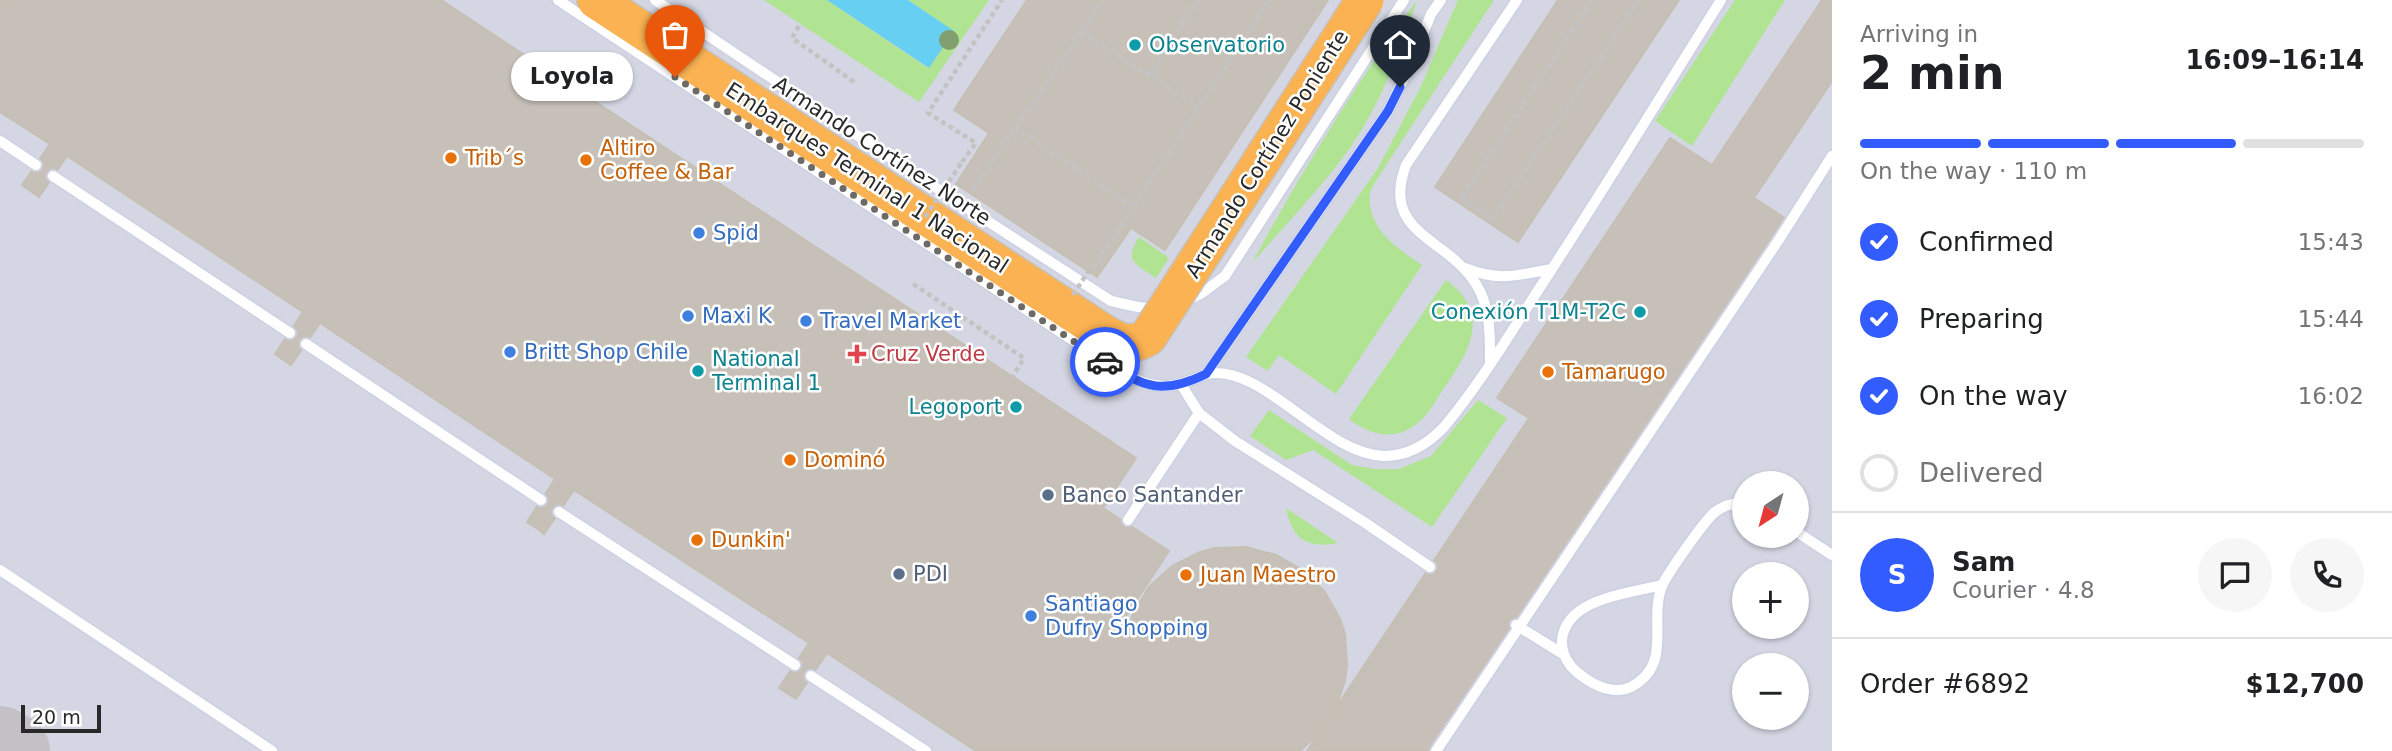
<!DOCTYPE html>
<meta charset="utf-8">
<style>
:root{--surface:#fff;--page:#f6f6f6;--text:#202124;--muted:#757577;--line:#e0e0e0;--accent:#325cfe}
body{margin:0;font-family:"DejaVu Sans",sans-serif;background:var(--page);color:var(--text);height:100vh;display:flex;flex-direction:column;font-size:26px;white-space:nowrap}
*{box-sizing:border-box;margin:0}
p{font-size:23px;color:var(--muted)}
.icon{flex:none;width:38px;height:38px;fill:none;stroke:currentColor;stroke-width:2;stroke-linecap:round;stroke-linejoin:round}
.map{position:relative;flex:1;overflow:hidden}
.panel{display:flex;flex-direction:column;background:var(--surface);width:560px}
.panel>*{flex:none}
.needle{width:46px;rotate:216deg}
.controls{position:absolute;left:1732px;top:471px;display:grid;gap:14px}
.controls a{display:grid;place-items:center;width:77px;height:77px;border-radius:50%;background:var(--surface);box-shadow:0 2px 5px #0004;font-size:35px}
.scale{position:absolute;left:21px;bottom:18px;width:80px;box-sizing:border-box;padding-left:7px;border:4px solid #282828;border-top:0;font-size:19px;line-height:24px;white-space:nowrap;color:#282828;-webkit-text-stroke:5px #fff;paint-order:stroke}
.pin{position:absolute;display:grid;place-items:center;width:60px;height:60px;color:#fff;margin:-72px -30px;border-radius:50% 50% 50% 0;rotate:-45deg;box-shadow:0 0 7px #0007}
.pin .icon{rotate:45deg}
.courier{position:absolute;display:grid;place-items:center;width:70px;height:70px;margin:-35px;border:5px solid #325cfe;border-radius:50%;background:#fff;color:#222;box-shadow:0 2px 9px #0007}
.bubble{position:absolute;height:49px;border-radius:24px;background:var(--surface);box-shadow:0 2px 5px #0004;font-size:23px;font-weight:700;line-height:49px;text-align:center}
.summary em{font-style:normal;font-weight:700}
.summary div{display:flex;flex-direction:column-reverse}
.summary{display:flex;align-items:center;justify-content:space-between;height:119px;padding:0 28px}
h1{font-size:46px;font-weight:700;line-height:52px}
.bar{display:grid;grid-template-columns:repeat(4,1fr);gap:10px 7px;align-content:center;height:84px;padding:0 28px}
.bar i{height:9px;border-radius:5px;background:var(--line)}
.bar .active{background:var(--accent)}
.bar p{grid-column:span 4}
.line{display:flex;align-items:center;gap:18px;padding:0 28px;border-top:2px solid var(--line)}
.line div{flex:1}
.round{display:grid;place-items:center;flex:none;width:74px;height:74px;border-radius:37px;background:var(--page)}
ol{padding:0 28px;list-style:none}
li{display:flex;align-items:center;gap:21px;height:77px}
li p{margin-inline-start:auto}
li .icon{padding:7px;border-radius:50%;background:var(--accent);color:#fff;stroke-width:4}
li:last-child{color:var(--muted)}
li i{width:38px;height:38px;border:4px solid var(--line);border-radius:50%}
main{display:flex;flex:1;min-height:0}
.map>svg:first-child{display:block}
.airport{fill:#d4d7e3;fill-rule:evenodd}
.green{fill:#b0e493}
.water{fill:#67cff1}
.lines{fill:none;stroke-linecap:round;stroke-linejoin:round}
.taxiway{stroke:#c4c1c6;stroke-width:74}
.building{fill:#c6c0b9;stroke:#c6bfb3;stroke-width:2}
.service-casing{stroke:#ced2e2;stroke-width:14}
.trunk-casing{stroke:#c3c3c3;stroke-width:40}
.path{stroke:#c3c3c3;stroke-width:4.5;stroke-dasharray:5 3.5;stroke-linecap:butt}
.service{stroke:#fff;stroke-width:10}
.trunk{stroke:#fab252;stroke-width:37}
.trunk-bridge-casing{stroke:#c3c3c3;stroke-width:40;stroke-linecap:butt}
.path-bridge{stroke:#c3c3c3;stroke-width:4.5;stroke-dasharray:5 3.5;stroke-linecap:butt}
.trunk-bridge{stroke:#fab252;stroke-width:37}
.tree{fill:#809e6e}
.done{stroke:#6c6966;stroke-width:7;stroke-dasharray:0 12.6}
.route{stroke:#325cfe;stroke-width:9}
.culture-dot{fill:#0f9aa8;stroke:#fff;stroke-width:2.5}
.food-dot{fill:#e8710a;stroke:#fff;stroke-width:2.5}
.shop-dot{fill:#3f7fe0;stroke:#fff;stroke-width:2.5}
.health-dot{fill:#e0444e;stroke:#fff;stroke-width:2.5}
.service-dot{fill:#5c6f8a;stroke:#fff;stroke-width:2.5}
.labels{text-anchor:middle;stroke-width:5;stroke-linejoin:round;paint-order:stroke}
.culture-label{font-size:21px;fill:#0d838f;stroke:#fff;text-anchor:start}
.food-label{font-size:21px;fill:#c56008;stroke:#fff;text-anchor:start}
.street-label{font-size:21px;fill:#282828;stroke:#fff}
.shop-label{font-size:21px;fill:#366cbe;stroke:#fff;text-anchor:start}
.health-label{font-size:21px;fill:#be3a42;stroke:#fff;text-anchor:start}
.service-label{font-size:21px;fill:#4e5e75;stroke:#fff;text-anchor:start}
</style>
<main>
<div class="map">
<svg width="1832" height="751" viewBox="0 0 1832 751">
<rect width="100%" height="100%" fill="#ebe3d9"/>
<path class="airport" d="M0,0H1832V751H0ZM1745,483H1797V536H1745ZM1745,574H1797V626H1745ZM1745,665H1797V718H1745Z"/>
<path class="green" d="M764,0H827L928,68L953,31L908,0H989L919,102Z
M1417,0C1400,53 1378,111 1344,156C1316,193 1283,228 1252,263C1301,172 1356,84 1417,0Z
M1458,0H1494L1383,170C1379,177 1370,188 1370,195C1367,229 1398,249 1422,265L1336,394L1279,355L1268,371L1246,357L1378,168L1420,88Z
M1735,0H1785L1692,146L1655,121Z
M1139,237L1169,258L1156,278C1136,264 1123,262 1139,237Z
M1446,280C1492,313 1470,351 1444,388C1437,398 1431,411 1422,419C1399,442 1372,437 1349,419Z
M1478,400L1507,418L1432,527L1313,450L1286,460L1250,436L1269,410L1352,465L1375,469H1399L1431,456Z
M1286,508L1338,543C1307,549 1292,539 1286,508Z"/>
<path class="water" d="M827,0H908L954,31L929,68Z"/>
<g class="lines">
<path class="taxiway" d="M0,743L13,751"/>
</g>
<path class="building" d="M0,0H441L1136,458L1103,508L1169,551L1117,630L1126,636L1133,614L1149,587L1172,566L1200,552L1215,548L1246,547L1276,555L1303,570L1325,592L1340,619L1345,634L1347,665L1345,681L1335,710L1317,735L1300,751H976L827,653L796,699L779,688L809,643L574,490L544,534L539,530L527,522L555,479L320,323L291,365L275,354L303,312L67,156L39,197L22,185L50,144L0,112Z
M1027,0H1328L1165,250L1131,228L1097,277L956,184L989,133L954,110Z
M1558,0H1679L1518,242L1435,187Z
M1822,0H1832V81L1754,198L1786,219L1432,751H1307L1529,418L1497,398L1670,138L1712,165Z"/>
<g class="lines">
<g class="service-casing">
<path id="service" d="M558,0L1124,374C1156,391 1174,389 1206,374L1388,111L1412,62L1431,14L1441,0
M655,0L915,174L1111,301L1138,307L1157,309
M0,141L36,165
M53,176L290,333
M1465,268C1500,282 1517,275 1552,269
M1186,301L1202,293L1225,276L1404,0
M306,344L541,500
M1490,363C1490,336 1491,308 1476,284C1447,237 1380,234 1406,165L1517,0
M1206,374C1262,362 1323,454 1384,456C1408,456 1428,444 1444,427C1479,385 1508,337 1537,292C1600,196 1660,97 1721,0
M1182,386L1199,413L1235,441L1364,522L1430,567
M559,512L795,665
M1128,520L1199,413
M1797,532L1832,555
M0,570L272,751
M1662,585C1630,593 1566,598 1562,640C1561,655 1570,668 1582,676C1595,686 1614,695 1631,687C1674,664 1648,622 1662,586C1667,574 1705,520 1715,512C1724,505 1733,503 1745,502
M1516,625L1563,654
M811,676L926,751
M1436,751L1778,241L1832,156"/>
</g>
<g class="trunk-casing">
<path id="trunk" d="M596,0L1102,332"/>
</g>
<path class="path" d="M1592,0L1461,198L1493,219L1639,0
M799,26L792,38L857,84
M1081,32L1199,107
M1149,75L1198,0
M1015,128L1134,207
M962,162L976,143L928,113L1002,0
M973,190L1103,0
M1093,269L1269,0
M913,284L1024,358L1013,376"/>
<use href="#service" class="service"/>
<use href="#trunk" class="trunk"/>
<g class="trunk-bridge-casing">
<path id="trunk-bridge" d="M1102,332C1119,342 1131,348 1148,337L1365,0"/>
</g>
<path class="path-bridge" d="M925,217L962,162
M1073,295L1088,272"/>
<use href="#trunk-bridge" class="trunk-bridge"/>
</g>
<circle class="tree" cx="949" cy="40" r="10"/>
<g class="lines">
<path class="done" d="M675,77L1105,362"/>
<path class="route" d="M1105,362C1144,388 1163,395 1206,374L1388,111L1400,87"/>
</g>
<g class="culture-dot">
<circle cx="1135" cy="45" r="7"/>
<circle cx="1640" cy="312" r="7"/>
<circle cx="698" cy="371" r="7"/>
<circle cx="1016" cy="407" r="7"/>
</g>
<g class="food-dot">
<circle cx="451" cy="158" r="7"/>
<circle cx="586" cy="160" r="7"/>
<circle cx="1548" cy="372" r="7"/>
<circle cx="790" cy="460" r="7"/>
<circle cx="697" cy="540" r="7"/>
<circle cx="1186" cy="575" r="7"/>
</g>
<g class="shop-dot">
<circle cx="699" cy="233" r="7"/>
<circle cx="688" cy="316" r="7"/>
<circle cx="806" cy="321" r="7"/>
<circle cx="510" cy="352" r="7"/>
<circle cx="1031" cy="616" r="7"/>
</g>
<path class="health-dot" d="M853.5 343.5h7v7h7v7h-7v7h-7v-7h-7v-7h7z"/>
<g class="service-dot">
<circle cx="1048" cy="495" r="7"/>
<circle cx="899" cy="574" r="7"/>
</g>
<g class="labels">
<g class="culture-label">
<text x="1149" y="52">Observatorio</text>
<text x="1626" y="319" text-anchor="end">Conexión T1M-T2C</text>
<text x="712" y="366">National<tspan x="712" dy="24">Terminal 1</tspan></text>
<text x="1002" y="414" text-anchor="end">Legoport</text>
</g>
<g class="food-label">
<text x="600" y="155">Altiro<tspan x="600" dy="24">Coffee &amp; Bar</tspan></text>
<text x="465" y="165">Trib´s</text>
<text x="1562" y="379">Tamarugo</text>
<text x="804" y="467">Dominó</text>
<text x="711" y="547">Dunkin'</text>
<text x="1200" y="582">Juan Maestro</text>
</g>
<g class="street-label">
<text transform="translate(882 151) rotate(33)" y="7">Armando Cortínez Norte</text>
<text transform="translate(1267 154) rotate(-58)" y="7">Armando Cortínez Poniente</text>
<text transform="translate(867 178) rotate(33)" y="7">Embarques Terminal 1 Nacional</text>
</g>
<g class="shop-label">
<text x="713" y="240">Spid</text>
<text x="702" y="323">Maxi K</text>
<text x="820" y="328">Travel Market</text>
<text x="524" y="359">Britt Shop Chile</text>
<text x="1045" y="611">Santiago<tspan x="1045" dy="24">Dufry Shopping</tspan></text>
</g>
<g class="health-label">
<text x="871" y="361">Cruz Verde</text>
</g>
<g class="service-label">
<text x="1062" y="502">Banco Santander</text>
<text x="913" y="581">PDI</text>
</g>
</g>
</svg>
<div class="controls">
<a><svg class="needle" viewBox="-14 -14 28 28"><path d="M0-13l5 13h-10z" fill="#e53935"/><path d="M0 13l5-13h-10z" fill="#757577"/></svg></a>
<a>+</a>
<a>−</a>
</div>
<div class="scale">20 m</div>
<div class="pin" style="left:675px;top:77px;background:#ea580c"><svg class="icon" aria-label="bag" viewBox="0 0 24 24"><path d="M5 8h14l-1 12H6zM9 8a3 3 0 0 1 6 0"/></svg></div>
<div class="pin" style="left:1400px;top:87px;background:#1f2937"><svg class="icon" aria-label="home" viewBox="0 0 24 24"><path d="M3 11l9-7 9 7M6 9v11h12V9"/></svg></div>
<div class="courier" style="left:1105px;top:362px"><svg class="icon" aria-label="car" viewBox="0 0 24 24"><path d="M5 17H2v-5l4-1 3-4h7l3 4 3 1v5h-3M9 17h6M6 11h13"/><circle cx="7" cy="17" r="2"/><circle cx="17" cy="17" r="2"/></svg></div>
<div class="bubble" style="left:511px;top:52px;width:122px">Loyola</div>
</div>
<section class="panel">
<div class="summary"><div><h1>2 min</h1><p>Arriving in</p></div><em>16:09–16:14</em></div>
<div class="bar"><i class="active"></i><i class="active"></i><i class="active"></i><i></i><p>On the way · 110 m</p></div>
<ol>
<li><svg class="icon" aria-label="check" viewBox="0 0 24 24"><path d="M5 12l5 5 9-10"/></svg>Confirmed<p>15:43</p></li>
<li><svg class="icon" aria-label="check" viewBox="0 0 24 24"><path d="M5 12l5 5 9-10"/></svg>Preparing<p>15:44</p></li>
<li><svg class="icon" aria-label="check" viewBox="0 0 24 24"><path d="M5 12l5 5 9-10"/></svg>On the way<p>16:02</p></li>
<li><i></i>Delivered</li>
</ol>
<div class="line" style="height:126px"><b class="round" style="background:var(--accent);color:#fff">S</b><div><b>Sam</b><p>Courier · 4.8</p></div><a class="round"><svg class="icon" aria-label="chat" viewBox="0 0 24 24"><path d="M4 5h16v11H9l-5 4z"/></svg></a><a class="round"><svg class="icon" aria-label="phone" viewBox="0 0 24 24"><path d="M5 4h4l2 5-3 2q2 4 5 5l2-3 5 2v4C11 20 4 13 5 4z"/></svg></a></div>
<div class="line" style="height:91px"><div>Order #6892</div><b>$12,700</b></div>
</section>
</main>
